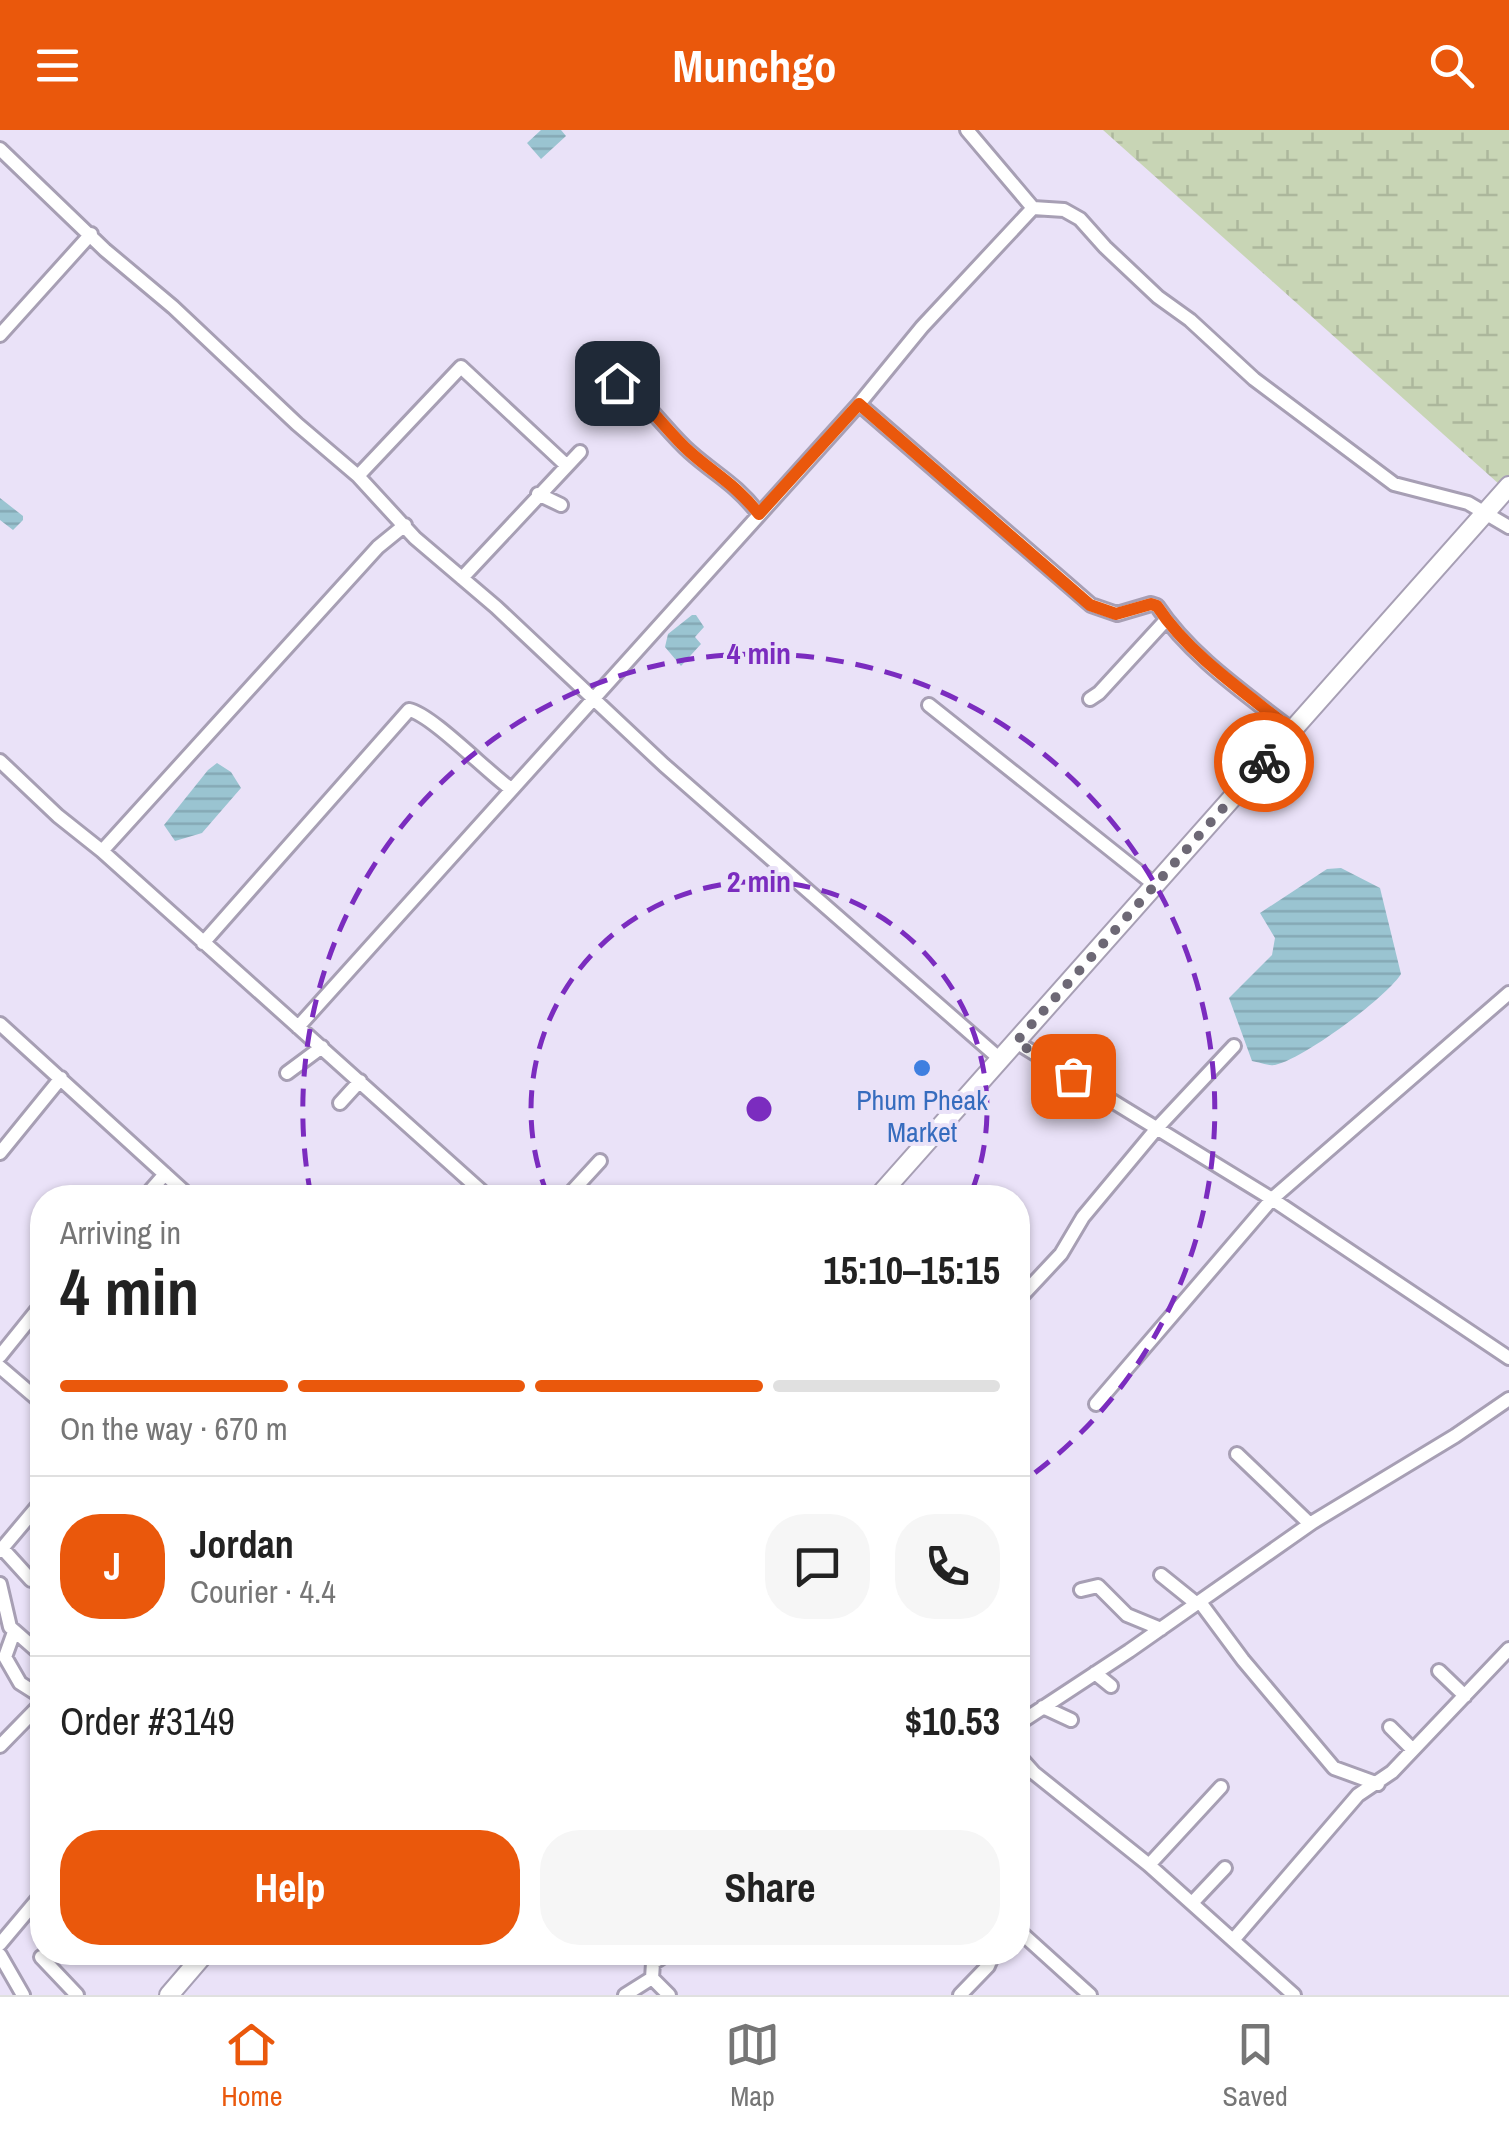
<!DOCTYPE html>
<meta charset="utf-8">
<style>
:root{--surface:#fff;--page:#f6f6f6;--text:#222;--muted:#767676;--line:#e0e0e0;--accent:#ea580c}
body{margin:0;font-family:"Archivo Narrow",sans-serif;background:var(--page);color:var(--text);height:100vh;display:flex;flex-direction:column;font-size:38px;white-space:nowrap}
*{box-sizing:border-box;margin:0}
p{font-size:32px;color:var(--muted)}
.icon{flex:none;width:55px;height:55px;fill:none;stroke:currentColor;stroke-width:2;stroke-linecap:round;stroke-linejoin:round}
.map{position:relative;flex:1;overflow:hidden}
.drawer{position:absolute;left:30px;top:1055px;width:1000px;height:780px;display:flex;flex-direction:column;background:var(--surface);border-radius:40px;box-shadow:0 2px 8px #0004}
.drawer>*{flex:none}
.pin{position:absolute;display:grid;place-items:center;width:85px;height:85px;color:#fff;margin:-42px;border-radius:20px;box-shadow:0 5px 15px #0006}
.courier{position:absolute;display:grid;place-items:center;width:100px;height:100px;margin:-50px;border:8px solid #ea580c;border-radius:50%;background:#fff;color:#222;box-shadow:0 2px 12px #0007}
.summary em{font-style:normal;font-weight:800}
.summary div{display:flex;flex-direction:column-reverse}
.summary{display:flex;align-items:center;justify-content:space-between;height:170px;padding:0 30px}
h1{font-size:65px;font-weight:800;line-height:75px}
.bar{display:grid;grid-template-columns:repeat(4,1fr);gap:15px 10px;align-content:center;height:120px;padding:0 30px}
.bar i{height:12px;border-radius:8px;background:var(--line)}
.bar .on{background:var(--accent)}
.bar p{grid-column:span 4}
.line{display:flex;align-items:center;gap:25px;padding:0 30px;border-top:2px solid var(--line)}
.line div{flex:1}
.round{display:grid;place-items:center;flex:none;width:105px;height:105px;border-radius:40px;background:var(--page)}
.action{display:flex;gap:20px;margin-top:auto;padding:20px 30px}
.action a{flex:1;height:115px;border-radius:40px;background:var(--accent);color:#fff;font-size:40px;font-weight:800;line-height:115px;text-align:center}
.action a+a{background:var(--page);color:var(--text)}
header{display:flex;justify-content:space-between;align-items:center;height:130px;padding:0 30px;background:var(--accent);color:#fff;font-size:45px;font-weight:800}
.dock{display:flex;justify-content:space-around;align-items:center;height:140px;border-top:2px solid var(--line);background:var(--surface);font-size:28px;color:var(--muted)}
.dock a{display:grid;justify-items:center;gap:5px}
.dock .on{color:var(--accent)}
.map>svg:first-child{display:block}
.wetland{fill:url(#wetland-marsh)}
.water{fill:url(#water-rules)}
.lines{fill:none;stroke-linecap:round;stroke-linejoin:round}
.minor-casing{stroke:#a79fb4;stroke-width:18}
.major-casing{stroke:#a79fb4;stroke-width:22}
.minor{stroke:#fff;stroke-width:12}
.major{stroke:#fff;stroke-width:18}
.done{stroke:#6d6875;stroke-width:10;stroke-dasharray:0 18}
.route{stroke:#ea580c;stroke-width:12}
.ring{fill:none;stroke:#7b2cbf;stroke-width:5;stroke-dasharray:18 12}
.shop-dot{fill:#3f7fe0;stroke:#eae2f8;stroke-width:4}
.labels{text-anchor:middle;stroke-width:8;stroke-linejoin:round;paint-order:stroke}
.shop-label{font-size:28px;fill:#366cbe;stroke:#eae2f8}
.centre{fill:#7b2cbf;stroke:#eae2f8;stroke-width:5}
.ring-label{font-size:30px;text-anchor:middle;font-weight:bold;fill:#7b2cbf;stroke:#eae2f8;stroke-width:8;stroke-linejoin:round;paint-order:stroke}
</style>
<header><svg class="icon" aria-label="menu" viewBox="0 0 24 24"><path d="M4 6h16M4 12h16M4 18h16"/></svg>Munchgo<svg class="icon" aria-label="search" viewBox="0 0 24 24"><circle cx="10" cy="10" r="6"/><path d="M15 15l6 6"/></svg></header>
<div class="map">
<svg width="1509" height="1865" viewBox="0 0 1509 1865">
<defs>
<pattern id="wetland-marsh" width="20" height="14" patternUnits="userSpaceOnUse" patternTransform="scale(2.5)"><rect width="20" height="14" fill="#c8d5b5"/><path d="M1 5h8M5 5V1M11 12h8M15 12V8" fill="none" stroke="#acb79c"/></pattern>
<pattern id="water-rules" width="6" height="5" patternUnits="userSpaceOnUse" patternTransform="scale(2.5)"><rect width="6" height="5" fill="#9ac4d1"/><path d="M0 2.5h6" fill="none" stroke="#85a8b4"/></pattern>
</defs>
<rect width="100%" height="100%" fill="#eae2f8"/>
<path class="wetland" d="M1103,0H1509V363Z"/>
<path class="water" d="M541,0H561L566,6L541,29L527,13Z
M0,368L23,386V390L13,400L0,390Z
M692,485H696L704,497L695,507L701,514L681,536L665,517L668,504Z
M217,633L231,642L241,658L202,703L175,711L164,695L208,640Z
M1341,738L1380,758L1401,844C1386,868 1303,929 1275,935C1269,936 1258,932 1252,931L1229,868L1272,825L1275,808L1260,783L1327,739Z"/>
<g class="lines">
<g class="minor-casing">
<path id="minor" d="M967,0L1033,78
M0,19L105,120L173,177L297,294L358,346L415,408L496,477L664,635L1000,929
M0,205L91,104
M617,253C648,270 664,299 690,322C717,346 735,353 759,384
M859,274L1091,475L1117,484L1151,474L1157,476C1190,526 1245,563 1292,600
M358,346L461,237L566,335
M538,364L561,375
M462,448L580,322
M1090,569L1099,563L1166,490
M929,575L1155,755
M0,631L58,686L102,721L489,1068
M102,721L378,417L405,395
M203,813L409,580C431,584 487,642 511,659
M0,894L191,1068
M298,897L859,274L922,197L1033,78L1064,80L1080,89L1105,117L1158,167L1190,190L1254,249L1394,354L1468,373L1509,397
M1016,912L1272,1069L1509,1228
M287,943L322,917
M340,973L360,951
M0,1023L61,948
M144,1068L165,1044
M566,1068L600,1031
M1018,1170L1061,1124L1083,1087L1158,997L1234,916
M0,1226L42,1174
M0,1237L42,1273
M1096,1274L1272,1069L1509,863
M1237,1324L1310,1394
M1018,1356L1020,1354
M2,1418L31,1450
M0,1421L42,1371
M1161,1445L1197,1474
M0,1454L10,1497L42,1525
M1081,1460L1098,1456L1127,1485L1161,1499
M1200,1472L1243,1530L1334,1638L1378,1654
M14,1502L5,1527L20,1553L42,1567
M1439,1541L1465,1566
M1095,1543L1111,1556
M1043,1577L1071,1590
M1018,1594L1129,1521L1313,1392L1455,1306L1509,1269
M1390,1597L1413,1620
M0,1616L42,1573
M1018,1625L1034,1643L1149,1735L1294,1865
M1149,1735L1221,1657
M1192,1773L1225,1738
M1018,1800L1090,1865
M1234,1809L1358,1665L1392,1642L1509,1519
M0,1814L42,1764
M0,1825L23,1865
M41,1827L77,1865
M652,1848L669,1865
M625,1865L652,1848L653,1833L670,1822
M960,1865L988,1836L994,1822"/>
</g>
<g class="major-casing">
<path id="major" d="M877,1068L1509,356
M169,1865L206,1822"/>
</g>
<use href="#minor" class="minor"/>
<use href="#major" class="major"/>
</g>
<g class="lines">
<path class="done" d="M1073,946L1016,912L1264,632"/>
<path class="route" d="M617,253C648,270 664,299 690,322C717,346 735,354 759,384L859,274L1090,475L1116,484L1151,474L1157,476C1190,526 1246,563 1292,600L1264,632"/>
</g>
<g class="ring">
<path d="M548 1066A228 228 0 1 1 970 1066"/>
<path d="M311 1066A456 456 0 1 1 1021 1353"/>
</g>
<circle class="shop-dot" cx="922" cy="938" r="10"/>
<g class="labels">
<g class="shop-label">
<text x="922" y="980">Phum Pheak<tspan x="922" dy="32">Market</tspan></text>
</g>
</g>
<circle cx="759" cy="979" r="15" class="centre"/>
<g class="ring-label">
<text x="759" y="534">4 min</text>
<text x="759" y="762">2 min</text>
</g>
</svg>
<div class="pin" style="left:1073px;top:946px;background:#ea580c"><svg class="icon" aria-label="bag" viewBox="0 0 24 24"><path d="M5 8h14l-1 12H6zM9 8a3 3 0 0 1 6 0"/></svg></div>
<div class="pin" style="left:617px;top:253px;background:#1f2937"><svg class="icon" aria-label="home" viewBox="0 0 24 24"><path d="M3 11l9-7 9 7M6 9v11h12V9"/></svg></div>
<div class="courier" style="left:1264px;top:632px"><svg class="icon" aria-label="bike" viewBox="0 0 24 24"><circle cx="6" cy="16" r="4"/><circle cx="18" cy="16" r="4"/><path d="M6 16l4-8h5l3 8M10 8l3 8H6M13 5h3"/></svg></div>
<section class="drawer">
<div class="summary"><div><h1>4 min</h1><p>Arriving in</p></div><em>15:10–15:15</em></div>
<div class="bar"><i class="on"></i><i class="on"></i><i class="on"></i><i></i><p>On the way · 670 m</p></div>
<div class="line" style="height:180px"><b class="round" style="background:var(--accent);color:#fff">J</b><div><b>Jordan</b><p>Courier · 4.4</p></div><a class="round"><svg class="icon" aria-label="chat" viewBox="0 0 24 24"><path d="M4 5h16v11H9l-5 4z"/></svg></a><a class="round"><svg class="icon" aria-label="phone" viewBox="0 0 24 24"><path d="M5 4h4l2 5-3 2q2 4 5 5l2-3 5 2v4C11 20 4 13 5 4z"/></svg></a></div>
<div class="line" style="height:130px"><div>Order #3149</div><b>$10.53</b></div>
<div class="action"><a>Help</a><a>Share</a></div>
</section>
</div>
<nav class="dock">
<a class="on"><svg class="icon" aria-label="home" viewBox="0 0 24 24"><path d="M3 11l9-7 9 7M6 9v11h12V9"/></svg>Home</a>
<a><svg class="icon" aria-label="map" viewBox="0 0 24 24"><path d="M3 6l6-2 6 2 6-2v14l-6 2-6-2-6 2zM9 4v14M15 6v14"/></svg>Map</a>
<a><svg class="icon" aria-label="saved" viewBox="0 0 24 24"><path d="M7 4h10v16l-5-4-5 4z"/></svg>Saved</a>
</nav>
